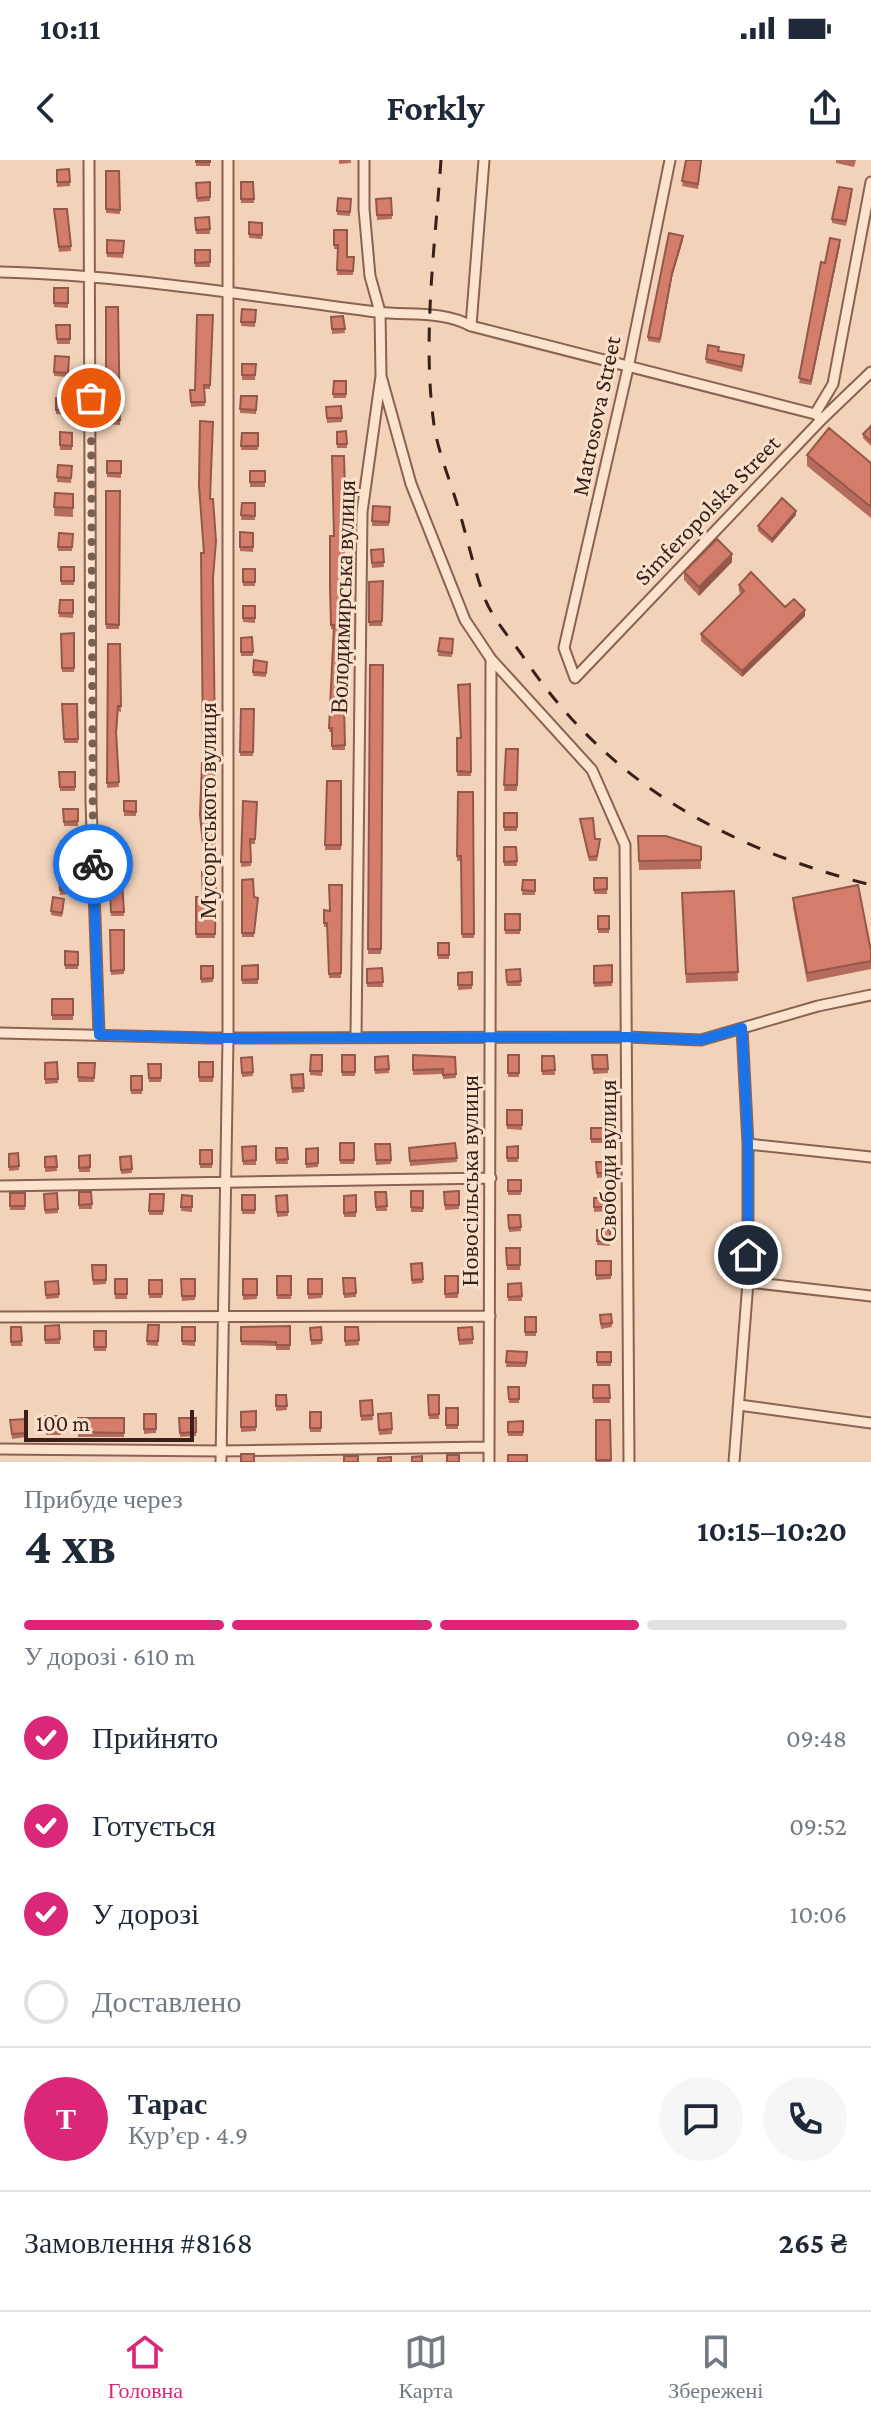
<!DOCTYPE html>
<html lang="uk">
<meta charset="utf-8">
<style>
:root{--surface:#fff;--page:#f6f6f7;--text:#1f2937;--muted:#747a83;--line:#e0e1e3;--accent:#db2777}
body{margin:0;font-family:"Crimson Pro",serif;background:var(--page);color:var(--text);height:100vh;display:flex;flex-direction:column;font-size:30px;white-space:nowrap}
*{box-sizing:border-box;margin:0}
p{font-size:26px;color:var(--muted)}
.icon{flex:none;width:44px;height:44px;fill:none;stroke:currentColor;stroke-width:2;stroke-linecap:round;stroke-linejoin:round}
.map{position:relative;height:1302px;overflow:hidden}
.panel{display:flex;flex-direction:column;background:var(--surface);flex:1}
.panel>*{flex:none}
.scale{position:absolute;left:24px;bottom:20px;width:170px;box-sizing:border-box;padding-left:8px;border:4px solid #372019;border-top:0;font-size:22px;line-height:28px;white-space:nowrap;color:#372019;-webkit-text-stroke:6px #f9e0ca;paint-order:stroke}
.pin{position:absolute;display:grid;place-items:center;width:68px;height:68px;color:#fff;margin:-34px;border:4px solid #fff;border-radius:50%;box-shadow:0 2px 8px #0007}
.courier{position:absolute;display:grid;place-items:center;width:80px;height:80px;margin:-40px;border:6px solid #1a73e8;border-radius:50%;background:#fff;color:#222;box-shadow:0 2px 10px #0007}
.head em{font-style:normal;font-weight:700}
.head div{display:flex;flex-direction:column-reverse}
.head{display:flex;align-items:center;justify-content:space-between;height:136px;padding:0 24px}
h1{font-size:52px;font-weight:700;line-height:60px}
.bar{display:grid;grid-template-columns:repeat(4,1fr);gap:12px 8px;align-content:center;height:96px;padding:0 24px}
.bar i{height:10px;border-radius:6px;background:var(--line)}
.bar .active{background:var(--accent)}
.bar p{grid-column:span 4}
.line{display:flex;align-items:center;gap:20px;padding:0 24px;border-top:2px solid var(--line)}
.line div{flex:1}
.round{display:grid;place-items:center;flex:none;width:84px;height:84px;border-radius:42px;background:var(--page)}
ol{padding:0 24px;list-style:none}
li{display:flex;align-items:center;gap:24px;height:88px}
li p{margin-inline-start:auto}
li .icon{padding:8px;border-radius:50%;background:var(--accent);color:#fff;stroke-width:4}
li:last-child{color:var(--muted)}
li i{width:44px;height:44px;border:4px solid var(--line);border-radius:50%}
.status{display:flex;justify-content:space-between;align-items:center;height:56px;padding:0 40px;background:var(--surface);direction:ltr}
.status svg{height:22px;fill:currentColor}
header{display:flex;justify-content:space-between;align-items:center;height:104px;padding:0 24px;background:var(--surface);font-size:36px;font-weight:700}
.tabs{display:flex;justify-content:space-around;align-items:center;height:112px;border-top:2px solid var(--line);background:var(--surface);font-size:22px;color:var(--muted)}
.tabs a{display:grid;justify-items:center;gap:4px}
.tabs .active{color:var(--accent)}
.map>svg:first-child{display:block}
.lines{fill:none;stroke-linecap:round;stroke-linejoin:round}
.minor-casing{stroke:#8a6253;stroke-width:13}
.minor{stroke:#fce3cd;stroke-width:9}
.rail{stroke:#372019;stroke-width:3;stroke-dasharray:14 14;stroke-linecap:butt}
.wall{fill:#b66c5c}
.shaded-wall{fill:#94584b}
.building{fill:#d47d6b;stroke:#94584b;stroke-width:2}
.done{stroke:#785f51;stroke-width:8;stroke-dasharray:0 14.4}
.route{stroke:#1a73e8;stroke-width:10}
.labels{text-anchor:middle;stroke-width:6;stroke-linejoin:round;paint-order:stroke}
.street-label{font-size:24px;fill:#372019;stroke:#f9e0ca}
</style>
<div class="status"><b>10:11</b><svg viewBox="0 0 49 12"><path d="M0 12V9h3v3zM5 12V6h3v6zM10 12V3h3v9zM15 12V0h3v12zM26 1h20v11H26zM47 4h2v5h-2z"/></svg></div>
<header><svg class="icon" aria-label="back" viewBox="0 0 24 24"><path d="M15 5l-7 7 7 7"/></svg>Forkly<svg class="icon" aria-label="share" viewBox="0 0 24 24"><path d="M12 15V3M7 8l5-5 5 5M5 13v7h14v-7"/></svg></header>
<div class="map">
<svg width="871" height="1302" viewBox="0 0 871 1302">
<rect width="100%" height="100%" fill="#f2d3ba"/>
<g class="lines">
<g class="minor-casing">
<path id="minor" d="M89,0L91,642L99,875
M670,0L628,208L564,488L575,518L822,259L871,212
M0,112C127,115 250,136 376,152C408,156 442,150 471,166L815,254
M471,166L484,0
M381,216L411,324L465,460L491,499L592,610L625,685L629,1302
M819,257L815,254L833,224L871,22
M0,873L211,878L627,877L701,880L818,846L871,835
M356,877L362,352L381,216L380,152L370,116L364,49V0
M748,984L871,997
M0,1026L491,1018
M748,1122L871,1136
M0,1157L490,1156
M739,1245L871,1263
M0,1289L221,1291L489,1287
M221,1302L228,878V0
M489,1302L491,499
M734,1302L748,1122V984L742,868"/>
</g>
<use href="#minor" class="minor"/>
<path class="rail" d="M441,0C435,87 422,179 434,265C438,292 450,320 458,347C467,377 474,410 485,439C493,459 510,478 522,495C608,624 724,687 871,725"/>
</g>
<path class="wall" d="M196,0H210V6H196Z
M339,0H351V3L339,4Z
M686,0H702L698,29L682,26Z
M836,0H856L854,7L836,3Z
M69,9L70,26L57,27V10Z
M106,11H119L120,54L106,53Z
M210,22V41L197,42L196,23Z
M241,22H253L254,43H241Z
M852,34L846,66L832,63V59Z
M338,38L351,39L350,56L337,55Z
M391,38L392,59L377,60L376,39Z
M54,54L71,86V91L59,92Z
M209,57L210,74H196L195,58Z
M249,62L262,63V79L249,78Z
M334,70L347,97H354L353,115H337L338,89H334Z
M107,80L124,81L123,98L107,97Z
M683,80L672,117L660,183L648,181V177Z
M840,85L811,225L799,223L825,103Z
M195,90H210V107H195Z
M54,128H68V148L54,147Z
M106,147H118L120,265L106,264Z
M242,149L256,150L255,167L241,166Z
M213,155L210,229H204L205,246L191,247L190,230H195Z
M343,156L345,173L332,174L331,157Z
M56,165H70V184H57Z
M718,191L744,200L742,212L706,203V199Z
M55,196L69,197L68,217L54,216Z
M242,204H256L255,220H242Z
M334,221H346V238H333Z
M241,236H257L256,254L240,253Z
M56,238L70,239V255L56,254Z
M341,246L342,262L327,263L326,247Z
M871,266V286L863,278V274Z
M346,271L347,288H337V272Z
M60,272L72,273V290H60Z
M242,273H258V290H241Z
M807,295L871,303V358L807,306Z
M107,301H121V318L107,317Z
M58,305L72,306L71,323L57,322Z
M250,311H265V327H250Z
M106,331H120L119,469H106Z
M55,333L73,334V357L54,356Z
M210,339L213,422L215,590H203L201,393H204Z
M242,343H255V360H241Z
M373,346L390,347L389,366H372Z
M796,355L772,383L758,371V366Z
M240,372L253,373V392L240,391Z
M59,373L73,374L72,391H58Z
M383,389L384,407L372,408L371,390Z
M732,402L699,436L684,420V412Z
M61,407H74V425H61Z
M243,409H255V426H243Z
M383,421L382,466H369V422Z
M739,425L805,456L742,517L701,481V474L741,434L739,431Z
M341,429L345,590H332V572H329L334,469H331L330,430Z
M60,440H73V458L59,457Z
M243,446H255V463L243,462Z
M74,473V512H62L61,474Z
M252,477L253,496H241V478Z
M440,478L453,479L452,497L438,496Z
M108,484H120L121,552L118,551L117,574L119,627L107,628Z
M254,500L267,502L266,517L253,516Z
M370,505H383L381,794H368Z
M470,524L471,616H457V578H461Z
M62,544H77L78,583H64Z
M241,549H254L253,596H240Z
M506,589H518L517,631H504Z
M214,603L215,698H204L200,660Z
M59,612H75V631H60Z
M327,621H341V690H325Z
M458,632H473L474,778H462L461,701H457Z
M124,641H136V656H124Z
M243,641L257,642L255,684H251V706L241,707Z
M63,649H78V666H64Z
M504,653H517V671H504Z
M580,659L600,683L597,701H589Z
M638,676L701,687V709L639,710Z
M75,680L76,698H61V681Z
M504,687H516L517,706H504Z
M120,690L124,756H111L108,691Z
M216,712L215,778H196V737H203Z
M76,713L77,733L60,735L59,715Z
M594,718H607V734H594Z
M242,720L254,737V777H242Z
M523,720H535V735H522Z
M342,725L341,818H329L327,767H324V750L330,751Z
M734,731L738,821L686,823L682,733Z
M793,738L871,791V809L807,822L793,747Z
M64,743L62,757L51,755V751Z
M505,754H520V774H505Z
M598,756H609V773H598Z
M110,770H124V814L111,815Z
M438,783H449V799H438Z
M65,791L78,792V809H65Z
M258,805V824H242V806Z
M612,805V826L594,827V806Z
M201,806H213V822L201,823Z
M382,808L383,827H367V809Z
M520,809L521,826H507L506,810Z
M472,812V829L458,830V813Z
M52,839H73V860H52Z
M311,895H322V916L310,915Z
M342,895H355V916H342Z
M413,895L455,897L456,918L443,919V914L413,915Z
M508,895H519V917H508Z
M592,895H607L608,913L593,914Z
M388,896L389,913L375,914V897Z
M542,896H554L555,915H542Z
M252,897L253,916L242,917L241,898Z
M57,902L58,923L45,924V903Z
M199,902H213V922H199Z
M78,903H95L94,922H78Z
M148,904H161V922H149Z
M303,914L304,932L292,933L291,915Z
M131,916H142V934H131Z
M507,950H522V970L507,969Z
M591,968H610V983H591Z
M340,983H354V1004H340Z
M455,983L457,1002L410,1006L409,988Z
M375,984H390L391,1004L376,1005Z
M256,986V1005H243L242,987Z
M518,986V1002H507V987Z
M276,988H287L288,1004H276Z
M318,988V1007L306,1008V989Z
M200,990H212V1008H200Z
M18,993L19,1010L9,1011V994Z
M90,995V1012H79V996Z
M56,996L57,1011L45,1012V997Z
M131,996L132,1013L121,1014L120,997Z
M596,1002H611V1017L597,1018Z
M508,1020H521V1035H508Z
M411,1031H423V1052H411Z
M459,1031V1049L445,1050L444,1032Z
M79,1032H91L92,1049H79Z
M375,1032H386L387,1051H376Z
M10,1033H25V1050H10Z
M57,1033L58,1053L45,1054L44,1034Z
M150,1034H164L163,1055H149Z
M182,1035L192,1036V1052L181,1051Z
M242,1035H255V1054H242Z
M287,1035L288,1056L277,1057L276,1036Z
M356,1035V1057H344V1036Z
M594,1038H612V1051L594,1052Z
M508,1055H520L521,1071L509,1072Z
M597,1070H610V1086L597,1085Z
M506,1088H520V1110H507Z
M596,1101H611V1119L596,1120Z
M422,1103L423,1123L412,1124L411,1104Z
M92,1105H106V1124L93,1125Z
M277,1116H291V1139H277Z
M445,1116H458V1138H445Z
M343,1118H355L356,1137L344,1138Z
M115,1119H127V1139H115Z
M181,1119H195V1140L182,1141Z
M243,1119H257V1139L243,1140Z
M308,1119H322V1138L308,1139Z
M149,1120H162V1138H149Z
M58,1121L59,1138L46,1139L45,1122Z
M521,1123L522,1141H508V1124Z
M611,1154L612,1167L601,1169L600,1160Z
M525,1157H536V1176H525Z
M59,1165L60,1184H45V1166Z
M148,1165H159L158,1186L147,1185Z
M290,1166V1190H276V1186L241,1185V1167Z
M11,1167H21L22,1186H11Z
M182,1167H195V1186L182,1185Z
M321,1167L322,1184L311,1185L310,1168Z
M345,1167H358L359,1185L345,1186Z
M472,1167L473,1184L459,1185L458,1168Z
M94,1171H106V1191H94Z
M507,1191L527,1192L526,1207H506Z
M597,1192H611V1206H597Z
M593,1225H609L610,1243H593Z
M508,1227H519V1243H509Z
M276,1235H286L287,1250L276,1251Z
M428,1235H439V1259H429Z
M372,1240L373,1260L361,1261L360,1241Z
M446,1248H458V1269H446Z
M256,1251V1271L241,1272V1252Z
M310,1252H321V1272H310Z
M391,1253L392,1274L379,1275L378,1254Z
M144,1254H156V1273L144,1274Z
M45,1256H61V1275H46Z
M78,1258H124V1277H78Z
M179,1258H196V1276L180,1277Z
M26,1259L27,1277L12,1279L10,1260Z
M596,1260H610L611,1302H596Z
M523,1261V1276H508V1262Z"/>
<path class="shaded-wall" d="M683,76V80L672,117L660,183L672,113Z
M840,80V85L811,225V221Z
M796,351V355L772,383V379Z
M732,394V402L699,436V427Z
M805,450V456L742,517V511Z"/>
<path class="building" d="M196,0H210V2H196Z
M686,0H701L698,24L682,21Z
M69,9L70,22H57V10Z
M106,11H119L120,50L106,49Z
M210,22V37L197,38L196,23Z
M241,22H253L254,39H241Z
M839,27L852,29L846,61L832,59Z
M338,38L351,39L350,52L337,51Z
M391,38L392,55H377L376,39Z
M54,49H67L71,86L59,87Z
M209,57L210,69L196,70L195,58Z
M249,62L262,63V75L249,74Z
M334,70H347V97H354L353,111L337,110L338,85H334Z
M669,73L683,76L672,113L660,179L648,177Z
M830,78L840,80L811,221L799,218L821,102L825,103Z
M107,80L124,81L123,93H107Z
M195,90H210V102L195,103Z
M54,128H68V143H54Z
M106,147H118L120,260H106Z
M242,149L256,150L255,162H241Z
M197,155H213L210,225H204L205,242H191L190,230H195Z
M343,156L345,169H332L331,157Z
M56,165H70V179H57Z
M708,185L719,187L718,191L744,195L742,207L706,199Z
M55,196L69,197L68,213L54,212Z
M242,204H256L255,215H242Z
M334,221H346V234H333Z
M241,236H257L256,250L240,249Z
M56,238L70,239V250H56Z
M341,246L342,258H327L326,247Z
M200,261L213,262L210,339H213L216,381L213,418L215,586H203L201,393H204L199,326Z
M871,266V281L863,274Z
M829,268L871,303V347L807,295Z
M346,271L347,284H337V272Z
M60,272L72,273V286L60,285Z
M242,273H258V286H241Z
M332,296H344L346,362L341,426L345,585L332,586V568H329L334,465H331L330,426V376H334Z
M107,301H121V313H107Z
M58,305L72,306L71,318L57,317Z
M250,311H265V322H250Z
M106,331H120L119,465L106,464Z
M55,333L73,334V348L54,347Z
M782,338L796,351L772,379L758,366Z
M242,343H255V356L241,355Z
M373,346L390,347L389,362L372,361Z
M240,372L253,373V387H240Z
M59,373L73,374L72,387H58Z
M717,379L732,394L699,427L684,412Z
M383,389L384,402L372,403L371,390Z
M61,407H74V421H61Z
M243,409H255V422H243Z
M751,412L785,447L794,439L805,450L742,511L701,474L744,431L739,425Z
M383,421L382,461L369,462V422Z
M60,440H73V453H59Z
M243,446H255V458H243Z
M74,473V508H62L61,474Z
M252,477L253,492H241V478Z
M440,478L453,479L452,493L438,491Z
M108,484H120L121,546H118L116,572L119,622L107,623Z
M254,500L267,502L266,513L253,512Z
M370,505H383L381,789H368Z
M470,524L471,612L457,611V578H461L458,525Z
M62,544H77L78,579H64Z
M241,549H254L253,592H240Z
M506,589H518L517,625H504Z
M202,603H214L215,694H204L200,655Z
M59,612H75V627H60Z
M327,621H341V685H325Z
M458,632H473L474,774H462L461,696H457Z
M124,641H136V652L124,651Z
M243,641L257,642L255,679H250L251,702H241Z
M63,649H78V661L64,662Z
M504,653H517V667H504Z
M593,658L595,679H600L597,696L589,697L580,659Z
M638,676H666L701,687V700L639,701Z
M75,680L76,693L61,694V681Z
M504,687H516L517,701L504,702Z
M120,690L124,752H111L108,691Z
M202,712H216L215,774H196V737H203Z
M76,713L77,729L60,730L59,715Z
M594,718H607V729L594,730Z
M253,719L254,737L258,738L254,773H242V720Z
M523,720H535V731L522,730Z
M329,725H342L341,813L329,814L327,763H324V750L330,751Z
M858,725L871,791V801L807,813L793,738Z
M734,731L738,812L686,814L682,733Z
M53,737L64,739L62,753L51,751Z
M505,754H520V770H505Z
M598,756H609V769H598Z
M110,770H124V810L111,811Z
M438,783H449V795H438Z
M65,791L78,792V805H65Z
M258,805V819L242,820V806Z
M612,805V822L594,823V806Z
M201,806H213V818L201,819Z
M382,808L383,822L367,823V809Z
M520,809L521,821L507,822L506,810Z
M472,812V825H458V813Z
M52,839H73V855H52Z
M311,895H322V911H310Z
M342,895H355V912H342Z
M413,895L455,897L456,914L443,915V909L413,910Z
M508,895H519V913H508Z
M592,895H607L608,909H593Z
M388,896L389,909L375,910V897Z
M542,896H554L555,910L542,911Z
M252,897L253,912L242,913L241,898Z
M57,902L58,919H45V903Z
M199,902H213V917H199Z
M78,903H95L94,918L78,917Z
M148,904H161V918H149Z
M303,914L304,928H292L291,915Z
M131,916H142V930H131Z
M507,950H522V965H507Z
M591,968H610V979H591Z
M340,983H354V1000H340Z
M455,983L457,998L410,1001L409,988Z
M375,984H390L391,1000H376Z
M256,986V1000L243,1001L242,987Z
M518,986V998H507V987Z
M276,988H287L288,999L276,1000Z
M318,988V1003L306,1004V989Z
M200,990H212V1004H200Z
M18,993L19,1006L9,1007V994Z
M90,995V1007L79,1008V996Z
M56,996L57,1007H45V997Z
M131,996L132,1009L121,1010L120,997Z
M596,1002H611V1013H597Z
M508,1020H521V1031H508Z
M411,1031H423V1048L411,1047Z
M459,1031V1045H445L444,1032Z
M79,1032H91L92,1044L79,1045Z
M375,1032H386L387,1046L376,1047Z
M10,1033H25V1046H10Z
M57,1033L58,1049L45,1050L44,1034Z
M150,1034H164L163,1051H149Z
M182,1035L192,1036V1047H181Z
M242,1035H255V1050H242Z
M287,1035L288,1052H277L276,1036Z
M356,1035V1052L344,1053V1036Z
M594,1038H612V1047H594Z
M508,1055H520L521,1067L509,1068Z
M597,1070H610V1081H597Z
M506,1088H520V1105H507Z
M596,1101H611V1115H596Z
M422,1103L423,1119L412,1120L411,1104Z
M92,1105H106V1120H93Z
M277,1116H291V1135H277Z
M445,1116H458V1133L445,1134Z
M343,1118H355L356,1133L344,1134Z
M115,1119H127V1134H115Z
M181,1119H195V1136H182Z
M243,1119H257V1135H243Z
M308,1119H322V1134H308Z
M149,1120H162V1134H149Z
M58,1121L59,1134L46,1135L45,1122Z
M521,1123L522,1136L508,1137V1124Z
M611,1154L612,1163L601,1164L600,1155Z
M525,1157H536V1172H525Z
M59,1165L60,1179L45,1180V1166Z
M148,1165H159L158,1181H147Z
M290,1166V1185H276V1182L241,1181V1167Z
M11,1167H21L22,1181L11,1182Z
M182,1167H195V1181H182Z
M321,1167L322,1180H311L310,1168Z
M345,1167H358L359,1180L345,1181Z
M472,1167L473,1179L459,1180L458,1168Z
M94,1171H106V1187H94Z
M507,1191L527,1192L526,1203L506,1202Z
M597,1192H611V1202H597Z
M593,1225H609L610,1238H593Z
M508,1227H519V1239H509Z
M276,1235H286L287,1246H276Z
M428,1235H439V1254L429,1255Z
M372,1240L373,1255L361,1256L360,1241Z
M446,1248H458V1265H446Z
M256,1251V1267H241V1252Z
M310,1252H321V1268H310Z
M391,1253L392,1269L379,1270L378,1254Z
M144,1254H156V1269H144Z
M45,1256H61V1271H46Z
M78,1258H124V1273L78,1272Z
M179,1258H196V1272L180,1273Z
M26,1259L27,1273L12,1274L10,1260Z
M596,1260H610L611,1300H596Z
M523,1261V1272H508V1262Z
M241,1294H254V1302H241Z
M447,1295H459V1302H447Z
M508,1295H527V1302H508Z
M344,1296H358V1302H344Z
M422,1296V1302H412V1297Z
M391,1297V1302H378V1298Z"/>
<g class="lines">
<path class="done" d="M91,238L93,704"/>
<path class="route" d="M93,704L99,875L211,878L627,877L701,880L742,868L748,984V1095"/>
</g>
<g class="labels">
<g class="street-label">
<text transform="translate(596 256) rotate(-78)" y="8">Matrosova Street</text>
<text transform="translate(707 350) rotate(-46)" y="8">Simferopolska Street</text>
<text transform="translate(343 437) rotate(-88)" y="8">Володимирська вулиця</text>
<text transform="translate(208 651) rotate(-90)" y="8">Мусоргського вулиця</text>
<text transform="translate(608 1001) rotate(-90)" y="8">Свободи вулиця</text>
<text transform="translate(470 1021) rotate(-90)" y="8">Новосільська вулиця</text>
</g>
</g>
</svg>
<div class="scale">100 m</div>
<div class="pin" style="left:91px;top:238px;background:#ea580c"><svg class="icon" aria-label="bag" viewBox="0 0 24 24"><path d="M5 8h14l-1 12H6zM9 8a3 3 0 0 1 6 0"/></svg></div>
<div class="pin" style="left:748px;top:1095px;background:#1f2937"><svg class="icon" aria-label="home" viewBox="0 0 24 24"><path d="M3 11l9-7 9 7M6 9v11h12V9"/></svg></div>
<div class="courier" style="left:93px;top:704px"><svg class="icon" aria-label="bike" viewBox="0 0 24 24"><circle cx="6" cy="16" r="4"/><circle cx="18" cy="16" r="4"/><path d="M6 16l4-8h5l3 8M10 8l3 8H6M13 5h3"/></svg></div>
</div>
<section class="panel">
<div class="head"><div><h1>4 хв</h1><p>Прибуде через</p></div><em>10:15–10:20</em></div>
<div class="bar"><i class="active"></i><i class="active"></i><i class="active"></i><i></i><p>У дорозі · 610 m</p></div>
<ol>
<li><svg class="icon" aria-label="check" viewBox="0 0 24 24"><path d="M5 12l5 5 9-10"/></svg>Прийнято<p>09:48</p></li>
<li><svg class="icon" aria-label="check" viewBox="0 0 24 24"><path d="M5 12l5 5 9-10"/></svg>Готується<p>09:52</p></li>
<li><svg class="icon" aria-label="check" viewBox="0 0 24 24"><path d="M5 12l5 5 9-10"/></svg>У дорозі<p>10:06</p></li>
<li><i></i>Доставлено</li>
</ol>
<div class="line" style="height:144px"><b class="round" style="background:var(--accent);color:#fff">Т</b><div><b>Тарас</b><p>Кур’єр · 4.9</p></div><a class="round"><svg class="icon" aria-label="chat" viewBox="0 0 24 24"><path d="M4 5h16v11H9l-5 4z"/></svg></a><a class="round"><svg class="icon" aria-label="phone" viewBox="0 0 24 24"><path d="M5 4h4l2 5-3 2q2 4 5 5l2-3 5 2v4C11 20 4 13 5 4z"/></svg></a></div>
<div class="line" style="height:104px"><div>Замовлення #8168</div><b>265 ₴</b></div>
</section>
<nav class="tabs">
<a class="active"><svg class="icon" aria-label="home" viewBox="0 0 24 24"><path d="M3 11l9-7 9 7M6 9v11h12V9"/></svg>Головна</a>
<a><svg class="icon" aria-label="map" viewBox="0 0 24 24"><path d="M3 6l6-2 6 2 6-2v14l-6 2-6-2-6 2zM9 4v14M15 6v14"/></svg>Карта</a>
<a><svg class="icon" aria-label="saved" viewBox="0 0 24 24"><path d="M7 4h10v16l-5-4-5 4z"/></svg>Збережені</a>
</nav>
